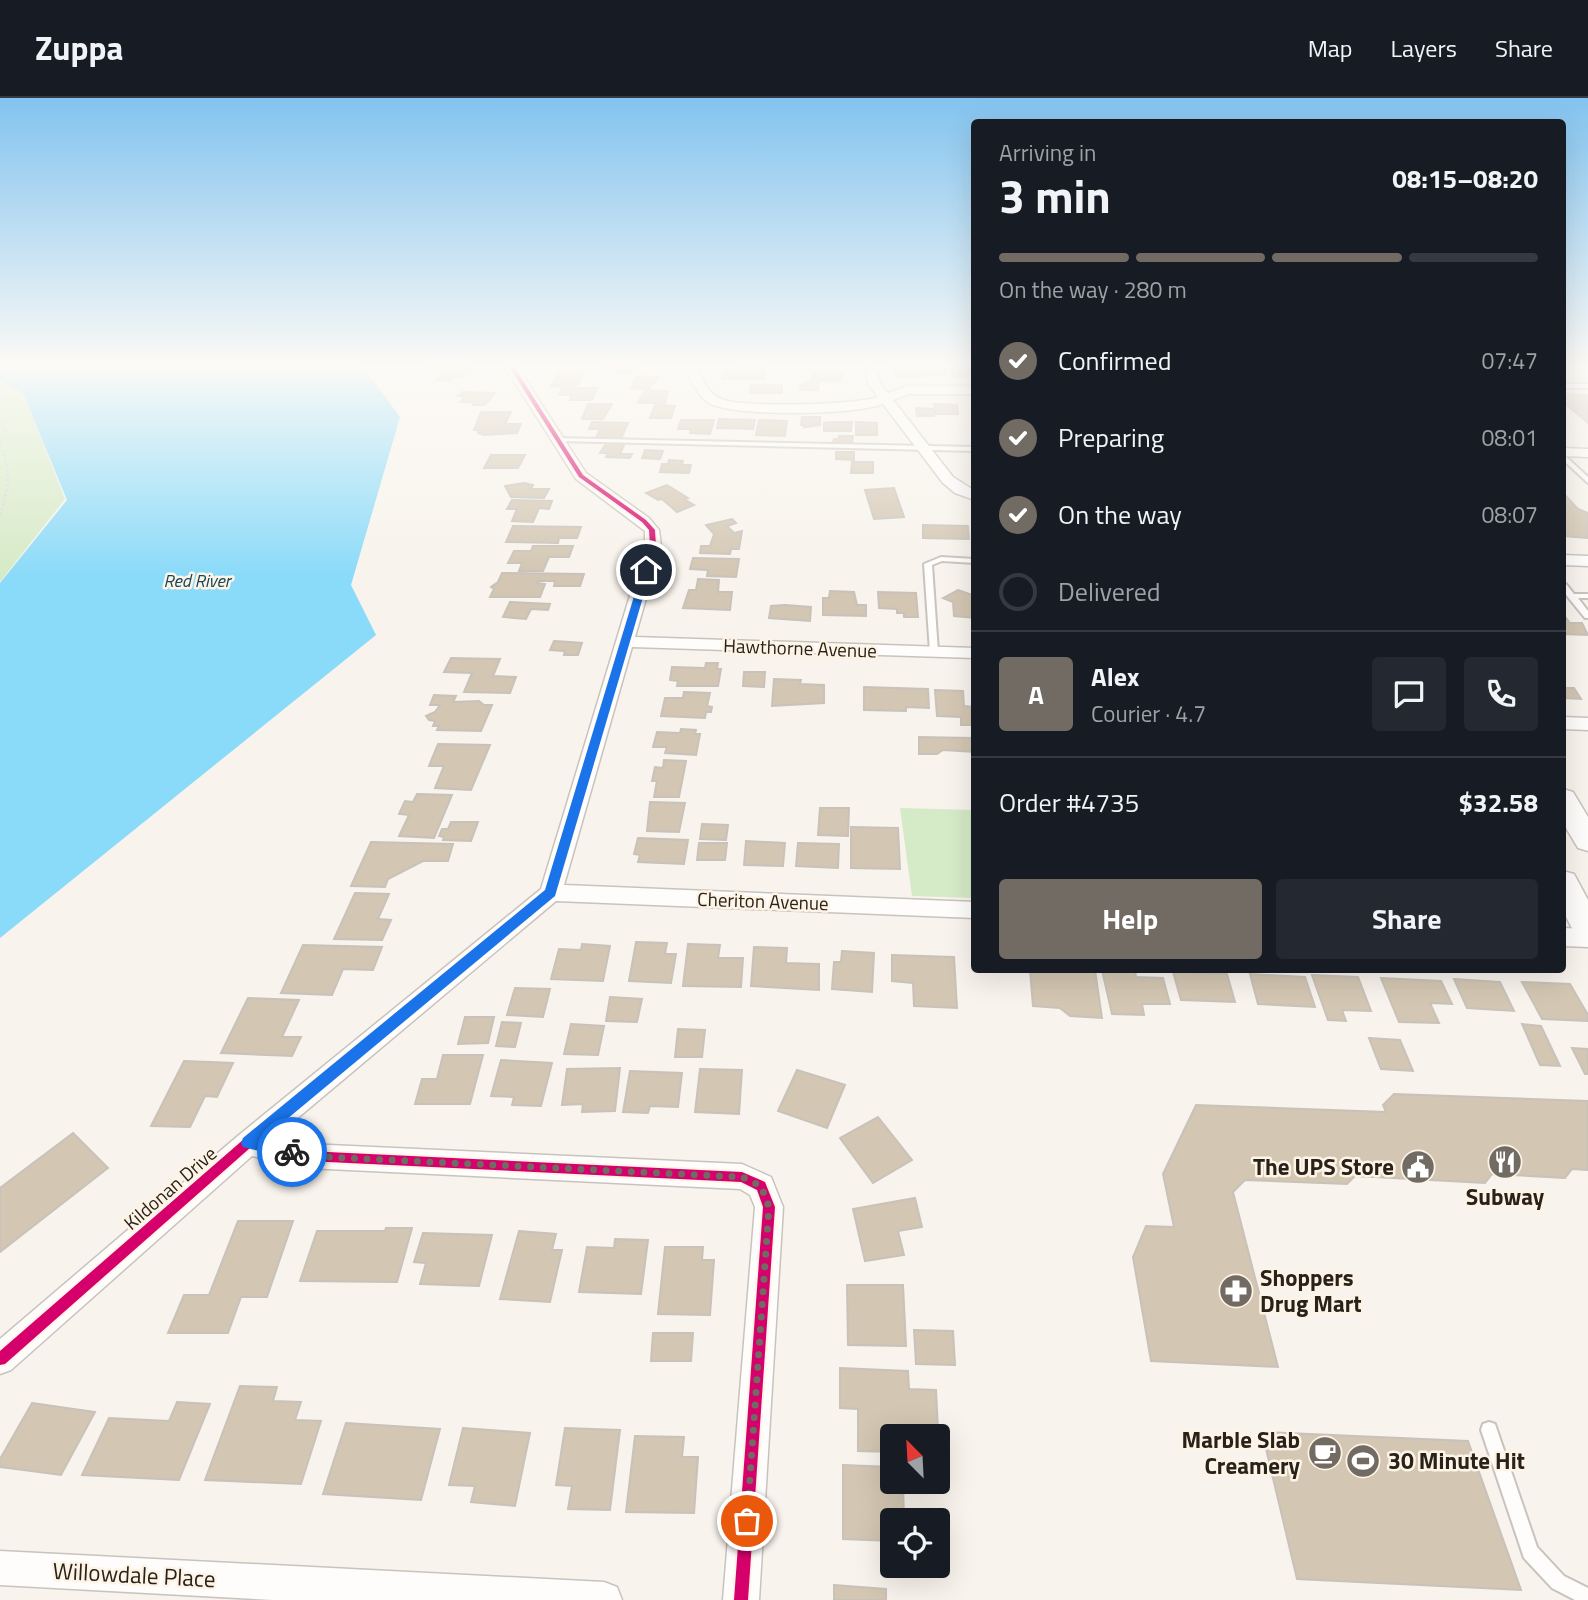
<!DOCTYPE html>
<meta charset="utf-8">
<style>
:root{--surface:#171b24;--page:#242831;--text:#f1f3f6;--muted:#9ea1a6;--line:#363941;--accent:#716b64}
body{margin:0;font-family:"Titillium Web",sans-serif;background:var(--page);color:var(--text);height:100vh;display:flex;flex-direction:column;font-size:26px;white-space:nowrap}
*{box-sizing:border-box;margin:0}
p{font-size:23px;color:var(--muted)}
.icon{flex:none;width:38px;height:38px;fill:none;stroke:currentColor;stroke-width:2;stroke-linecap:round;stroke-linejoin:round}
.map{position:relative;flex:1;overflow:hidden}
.drawer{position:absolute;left:971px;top:21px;width:595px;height:854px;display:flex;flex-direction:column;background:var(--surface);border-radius:7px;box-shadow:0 7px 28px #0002}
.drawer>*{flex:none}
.needle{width:46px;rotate:336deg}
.tools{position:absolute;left:880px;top:1326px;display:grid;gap:14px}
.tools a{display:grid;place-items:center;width:70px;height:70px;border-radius:7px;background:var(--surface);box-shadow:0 7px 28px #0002;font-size:35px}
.pin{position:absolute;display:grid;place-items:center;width:60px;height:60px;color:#fff;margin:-30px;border:4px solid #fff;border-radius:50%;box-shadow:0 2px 7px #0007}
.courier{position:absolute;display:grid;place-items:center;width:70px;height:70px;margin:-35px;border:5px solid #1a73e8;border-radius:50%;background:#fff;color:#222;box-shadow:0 2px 9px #0007}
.headline em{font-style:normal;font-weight:700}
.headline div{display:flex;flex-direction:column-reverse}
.headline{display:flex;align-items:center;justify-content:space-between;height:119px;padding:0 28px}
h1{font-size:46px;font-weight:700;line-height:52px}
.bar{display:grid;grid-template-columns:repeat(4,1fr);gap:10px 7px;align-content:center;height:84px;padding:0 28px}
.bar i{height:9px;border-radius:5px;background:var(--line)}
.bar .current{background:var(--accent)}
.bar p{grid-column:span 4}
.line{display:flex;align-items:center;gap:18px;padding:0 28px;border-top:2px solid var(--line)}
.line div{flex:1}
.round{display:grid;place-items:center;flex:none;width:74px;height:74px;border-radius:7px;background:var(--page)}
ol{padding:0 28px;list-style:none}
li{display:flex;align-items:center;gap:21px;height:77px}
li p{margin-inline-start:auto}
li .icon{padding:7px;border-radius:50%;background:var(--accent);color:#fff;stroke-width:4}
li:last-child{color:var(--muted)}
li i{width:38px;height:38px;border:4px solid var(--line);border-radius:50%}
.cta{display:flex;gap:14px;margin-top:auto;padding:14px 28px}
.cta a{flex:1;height:80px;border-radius:7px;background:var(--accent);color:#fff;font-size:28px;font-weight:700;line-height:80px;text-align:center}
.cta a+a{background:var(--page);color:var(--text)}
header{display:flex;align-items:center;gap:42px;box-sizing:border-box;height:98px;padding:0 35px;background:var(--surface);border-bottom:2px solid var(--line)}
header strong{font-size:33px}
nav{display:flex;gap:38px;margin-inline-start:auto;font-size:24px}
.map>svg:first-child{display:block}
.green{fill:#d5eac6}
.water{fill:#8adaf9}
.building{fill:#d3c6b2;stroke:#c8c2ba;stroke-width:2}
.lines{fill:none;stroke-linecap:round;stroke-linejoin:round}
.lane-casing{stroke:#c8c3bc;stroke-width:4}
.street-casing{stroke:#c8c3bc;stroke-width:3}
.secondary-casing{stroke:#c8c3bc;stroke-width:3}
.path{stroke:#d8d6d3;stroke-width:2.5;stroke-dasharray:2.5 2.5;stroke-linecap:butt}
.lane{fill:#fefdfc;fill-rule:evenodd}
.street{fill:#fefdfc;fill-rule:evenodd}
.secondary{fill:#fefdfc;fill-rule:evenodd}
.cycleway-casing{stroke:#fef4e6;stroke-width:4}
.cycleway{fill:#d6006c;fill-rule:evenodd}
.route{fill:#1a73e8}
.done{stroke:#716b64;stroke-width:7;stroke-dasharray:0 12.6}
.labels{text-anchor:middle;stroke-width:5;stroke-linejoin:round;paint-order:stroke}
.far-water-label{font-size:18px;font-style:italic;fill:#15475a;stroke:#fef4e6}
.street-label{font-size:19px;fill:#29221a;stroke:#fef4e6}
.near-poi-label{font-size:23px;font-weight:bold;fill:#29221a;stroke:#fef4e6;text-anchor:end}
.near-street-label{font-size:23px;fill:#29221a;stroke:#fef4e6}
</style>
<header>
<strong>Zuppa</strong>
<nav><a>Map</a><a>Layers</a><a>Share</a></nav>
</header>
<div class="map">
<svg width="1588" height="1502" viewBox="0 0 1588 1502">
<rect width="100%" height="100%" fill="#f8f3ec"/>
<path class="green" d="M0,282L23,294L65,401L0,484Z
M900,710L975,712V800L912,798Z"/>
<path class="water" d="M0,267H362L400,319L351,487L376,537L0,840V485L67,402L23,295L0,282Z"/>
<path class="building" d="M425,267H473L468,275L462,274L464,276L461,279H452L451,282H437L446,271L427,270Z
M605,267H623L634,268L631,274L602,273Z
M900,267H915L916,279L895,278L894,269Z
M926,267H940V270H945L946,277L919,278V270H926Z
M952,268H975V279L953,278Z
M738,270H765V281H722L724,274H737Z
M558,274L583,275L578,286L573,289L551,288Z
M812,274H842L841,283L811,282Z
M636,278L658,279L649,291L631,290Z
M805,284H819L818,292H800L801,287H805Z
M751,287H782V295H750Z
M562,290H597L592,302H570L572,297H559Z
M645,292L668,293L665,305H638Z
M463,294L495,295L485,307H473L472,304H461L465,298H458Z
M1563,296L1588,297V325L1563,304Z
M588,306H612L603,321H582Z
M934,306L957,307L958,316H935Z
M655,307L675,308L671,320H650Z
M916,310L933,311L934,318H917Z
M481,314H511L505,326H521L517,335L484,337L478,335L479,332H474Z
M802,319H820V327L804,329V327H801Z
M719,321L755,322L753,331L717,330Z
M681,322H714L710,336L690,335L691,331H678Z
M759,322L787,323L785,338L756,337Z
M592,324L628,325L621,341L596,340L600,331H589Z
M833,324H852L851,333H824V325Z
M856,324L877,325V337H856Z
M839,338H853L852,346L833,345L834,341H839Z
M620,345H625L620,356H632L630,360L606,359L608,355H600L605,347Z
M645,352L663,353L660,361L642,360Z
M836,354H854V362L836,361Z
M491,357H525L518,370H484Z
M669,362L683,363L682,367H691L689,375L660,374L662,366H668Z
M852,364H873V375H851Z
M524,385L533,387L531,391H549L544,400L511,399L505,388Z
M667,387L688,400L684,401L694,407L677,414L662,401L658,402L646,395Z
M894,390L904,419L874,421L865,392Z
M1563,395L1578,411L1588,415V440L1563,438Z
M512,402L552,403L549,411L539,410L533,424L512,423L517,411H507Z
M732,421L736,425L727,428L734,435L742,433L739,451H731L730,456L700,455L701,448H710L714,436L706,427Z
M923,427L968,428L969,441L923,440Z
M513,428L581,429L577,440H559L558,445L506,444Z
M533,448H573L569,459H549L543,473H519L522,465H508L514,453H531Z
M693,460L739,461L736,479L707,478L708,472L690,471Z
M502,475L584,476L580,488H554L555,483H538L537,485L545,486L540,499H490L494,491L491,489L498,484Z
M698,481L719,482L718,494H732L730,512L683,510L689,492H696Z
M958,492L975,498V520L954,518L953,504L943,500Z
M830,493L854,494L857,507H866V518L823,517V500H829Z
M878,494L916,495L918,519H904V515H897V511L879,510Z
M510,504L550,506L548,512L531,511L526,521L503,519Z
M785,507L811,509L810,523L769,520L771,508Z
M1563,516L1570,525H1582L1588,537L1563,536Z
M554,543L570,544L582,545L578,557H564L565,553L550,552Z
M451,560L500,561L493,578L516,579L510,595L464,594L472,575L444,574Z
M706,565H718L717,571H721L718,588H677L678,583L670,582L672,569L705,570Z
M744,574H765L764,589L743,588Z
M774,581L801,582L800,586L824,587V605L772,608Z
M864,589L928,591L929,610L906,609V613L864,612Z
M1563,590H1574L1581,601L1563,600Z
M935,592L963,593L964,608L975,609V627H961V619L937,618Z
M684,594L710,595L707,608L712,609L711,614H706L705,620L661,618L665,600H683Z
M434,597L456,598L453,604L479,603L484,607H492L481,633L437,632L439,628H433L435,623L429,622L426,618L435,614L440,607H430Z
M681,631L696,632L695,636H700L696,657L665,655L667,649H653L657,634L680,635Z
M919,639L972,640L975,654L943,652L937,656H919Z
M438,646L490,647L471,692L435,690L444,668H429Z
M664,662L686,663L679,699H654L657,683H652L655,669L663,670Z
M417,696L452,697L434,740L399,738L409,717L399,716L405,703L413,704Z
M650,704L685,705L679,734L647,733Z
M820,710H849L848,738L818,737Z
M451,724H478L471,743L443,742L444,739L439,738L442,731H448Z
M702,726L728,727L726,742L700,741Z
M851,729L898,730L900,771L851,770Z
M638,740L688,742L684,766L638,764L640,757L634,756Z
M746,743L785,745L783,768L744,767Z
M371,744L453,746L448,763H423L388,781L385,789L351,788Z
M699,745H727L725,762H697Z
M798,745L839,746L838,770L796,768Z
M355,795L389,796L378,821L391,822L382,842L334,841Z
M636,844L667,845L665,856H676L671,885L629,883Z
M582,846L610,848L603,883L551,881L559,851L581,852Z
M688,846L720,847L718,860H743L741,889L683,888Z
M303,847L382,849L373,872L343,871L332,897L281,895Z
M754,849L787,850L786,865L819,866V892L751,888Z
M842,853L874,855L872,894L832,891L834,864H841Z
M892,857L954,859L957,910L914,908L913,885L892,883Z
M1030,872H1095L1102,920L1070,918L1060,910L1033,908Z
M1102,872H1135L1136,879L1163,880L1170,906H1142L1144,917L1112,916Z
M1173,874L1227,876L1235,904L1181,902Z
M1250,876L1305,879L1315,909L1258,906Z
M1312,877L1358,879L1371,913L1342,912L1346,923L1328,922Z
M1381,880L1441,883L1452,906L1430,905L1439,925L1399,924Z
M1454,881L1500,884L1514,913L1467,910Z
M1522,884L1570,886L1588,917V923L1542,921Z
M515,890L550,891L543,919L507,917Z
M610,899L642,901L637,924L606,923Z
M248,900L299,902L282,939H301L292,958L221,955Z
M465,919H494L488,945L458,946Z
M502,924L521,925L515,949L496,948Z
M571,926L604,928L598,957L564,956Z
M1522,926L1541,928L1560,968L1540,967Z
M678,931L705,932L702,959H675Z
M1369,940L1400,942L1413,973L1381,971Z
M1572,950L1588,951V976H1585Z
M443,957H483L470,1006H415L422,981H437Z
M501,962L552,965L541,1008L512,1007L514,999L491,998Z
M184,963L233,965L217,999L205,998L190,1029L151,1028Z
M620,970L615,1013L582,1014L583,1006L562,1007L567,971Z
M700,971L742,972L739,1016L695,1014Z
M797,972L845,987L827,1030L778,1013Z
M630,973L682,975L678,1009L650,1008L648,1015L623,1014Z
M1394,996L1588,1003V1072L1572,1071L1565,1080L1492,1076L1485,1085L1355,1078L1347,1086L1245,1082L1233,1094L1278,1269L1151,1263L1133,1159L1146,1128L1174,1129L1163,1076L1196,1007L1386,1014L1383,1007Z
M878,1019L912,1062L873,1085L840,1040Z
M73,1035L108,1070L0,1154V1090Z
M915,1100L922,1129L898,1133L904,1157L865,1163L853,1111Z
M238,1123H293L267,1199H241L228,1235H168L184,1197H209Z
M386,1130H412L397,1184L300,1183L317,1133H385Z
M519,1133L556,1136L552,1152H562L550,1204L500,1201Z
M423,1135L492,1137L479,1188L420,1186L426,1165L414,1164Z
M615,1141L648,1142L641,1196L579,1194L587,1149L614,1150Z
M665,1149H703L702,1162H714L710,1217L658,1216Z
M847,1187H903L906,1248L848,1247Z
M914,1232L953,1233L955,1267L916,1266Z
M653,1235H693L691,1263H651Z
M840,1270L908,1273L909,1291L936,1292L938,1333L907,1332V1339H892V1354L858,1353V1311L840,1310Z
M240,1288L277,1289L273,1303L301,1304L295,1322L321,1323L301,1386L205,1382Z
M177,1304L210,1306L179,1382L82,1377L109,1320L169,1323Z
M32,1305L95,1314L61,1377L0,1369V1361Z
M346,1325L440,1331L421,1402L323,1396Z
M463,1330L530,1335L515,1408L471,1404L475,1388L449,1387Z
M565,1330L620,1332L610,1412L568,1411L572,1388L556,1387Z
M1262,1334L1468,1343L1521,1492L1297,1481Z
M635,1338L684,1339L682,1359H698L694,1415L626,1414Z
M843,1367L892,1369V1384H903L904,1423H892V1443L843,1441Z
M834,1487L886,1491V1502H834Z"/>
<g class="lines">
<g class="lane-casing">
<path id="lane" d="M1563,286H1588V290H1563Z
M556,340L975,349V353L558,343L555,341Z
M1563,356L1588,379V385L1563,362Z
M941,459L975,461V465L942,463L932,467L938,554L934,557L930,554L924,466Z
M1563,486H1566L1574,496H1588V500H1578L1588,513V520H1585L1563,493Z
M1489,1324L1495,1326L1497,1332L1537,1449L1564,1478L1588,1490V1502H1575L1552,1490L1524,1460L1481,1332L1483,1326Z"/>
</g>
<g class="street-casing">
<path id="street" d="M504,267H516L586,375L649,420L659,432L661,448L635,539L975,550V560L632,549L564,787L975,804V820L556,803L275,1039L307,1046L742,1066L771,1079L783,1109L759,1502H723L755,1109L750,1097L740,1091L307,1070L252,1058L11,1272L0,1276V1241L239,1037L541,791L645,448V433L576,381Z
M682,267H694C702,279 707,295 721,301C741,310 856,307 878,299L869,287L865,274L871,270L877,274L881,287L888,295L907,288H975V296H909L893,302L953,379L975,393V402L955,395L943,385L883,306C854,317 738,319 711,306C697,299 691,280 682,267Z
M1563,350L1588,351V359L1563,358Z
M1563,457L1588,458V468L1563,467Z
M1563,619L1588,620V632L1563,631Z
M1563,830L1588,831V849L1563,848Z
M0,1453L604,1484L617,1489L622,1502H273L0,1487Z"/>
</g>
<g class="secondary-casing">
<path id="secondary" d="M1563,691L1573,694L1588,719V753L1578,750L1563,725Z
M1563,773L1574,776L1588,802V843L1577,840L1563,813Z"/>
</g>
<path class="path" d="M0,323L7,336L0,346
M0,347C12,373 9,390 0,417"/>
<use href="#lane" class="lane"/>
<use href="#street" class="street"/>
<use href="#secondary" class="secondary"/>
<g class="cycleway-casing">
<path id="cycleway" d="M508,267H513L583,377L646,422L655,432L656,448L554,797L259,1042L307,1053L742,1074L765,1084L775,1109L748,1502H734L763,1109L757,1092L741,1084L307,1063L250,1050L5,1266L0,1267V1253L244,1041L547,793L650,448L649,432L642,424L579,379Z"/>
</g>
<use href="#cycleway" class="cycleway"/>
</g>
<linearGradient id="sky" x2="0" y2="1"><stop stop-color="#82c3ef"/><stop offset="0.56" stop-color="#fcfaf6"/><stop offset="1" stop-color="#fcfaf6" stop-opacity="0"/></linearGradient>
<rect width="1588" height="478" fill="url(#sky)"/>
<path class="route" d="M646,469L651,472L555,798L263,1041L298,1050L300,1054L298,1059L292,1061L243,1049L241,1045L243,1040L545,792L642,472Z"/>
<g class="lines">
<path class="done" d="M292,1054L307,1058L742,1079L761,1088L769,1109L747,1423"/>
</g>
<defs>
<g id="restaurant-disc" transform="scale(1.75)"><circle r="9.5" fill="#716b64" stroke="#fef4e6"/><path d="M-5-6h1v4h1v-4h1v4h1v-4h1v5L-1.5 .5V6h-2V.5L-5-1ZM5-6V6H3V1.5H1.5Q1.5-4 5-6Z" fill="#fff"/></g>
<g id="civic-disc" transform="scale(1.75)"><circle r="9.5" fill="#716b64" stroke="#fef4e6"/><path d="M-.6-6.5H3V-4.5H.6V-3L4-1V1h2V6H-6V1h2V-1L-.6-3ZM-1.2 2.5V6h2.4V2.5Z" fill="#fff"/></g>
<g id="pharmacy-disc" transform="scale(1.75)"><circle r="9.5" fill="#716b64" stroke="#fef4e6"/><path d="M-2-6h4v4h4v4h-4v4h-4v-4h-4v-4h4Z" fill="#fff"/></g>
<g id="cafe-disc" transform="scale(1.75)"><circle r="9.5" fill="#716b64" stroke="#fef4e6"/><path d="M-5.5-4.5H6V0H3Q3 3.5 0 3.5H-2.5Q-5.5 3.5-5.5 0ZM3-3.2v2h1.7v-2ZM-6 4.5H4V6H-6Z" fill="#fff"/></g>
<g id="stadium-disc" transform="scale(1.75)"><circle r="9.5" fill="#716b64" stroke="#fef4e6"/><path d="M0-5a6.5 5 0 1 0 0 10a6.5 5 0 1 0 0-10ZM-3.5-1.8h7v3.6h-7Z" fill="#fff"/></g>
</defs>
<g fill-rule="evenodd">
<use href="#restaurant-disc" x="1505" y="1064"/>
<use href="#civic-disc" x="1418" y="1069"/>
<use href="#pharmacy-disc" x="1236" y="1193"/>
<use href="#cafe-disc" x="1325" y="1355"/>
<use href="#stadium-disc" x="1363" y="1363"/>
</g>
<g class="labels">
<g class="far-water-label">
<text x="197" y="489">Red River</text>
</g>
<g class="street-label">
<text transform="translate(800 550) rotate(2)" y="7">Hawthorne Avenue</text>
<text transform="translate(763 803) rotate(2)" y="7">Cheriton Avenue</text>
<text transform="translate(170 1090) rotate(-41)" y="7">Kildonan Drive</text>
</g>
<g class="near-poi-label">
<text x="1394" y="1077">The UPS Store</text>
<text x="1505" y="1107" text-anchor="middle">Subway</text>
<text x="1260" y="1188" text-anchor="start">Shoppers<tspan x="1260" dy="26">Drug Mart</tspan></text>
<text x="1300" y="1350">Marble Slab<tspan x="1300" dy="26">Creamery</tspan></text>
<text x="1388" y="1371" text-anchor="start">30 Minute Hit</text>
</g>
<g class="near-street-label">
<text transform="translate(134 1477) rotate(3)" y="8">Willowdale Place</text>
</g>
</g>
</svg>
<div class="tools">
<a><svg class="needle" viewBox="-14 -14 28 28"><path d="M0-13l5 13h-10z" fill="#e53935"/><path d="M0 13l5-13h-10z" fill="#9ea1a6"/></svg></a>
<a><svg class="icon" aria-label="locate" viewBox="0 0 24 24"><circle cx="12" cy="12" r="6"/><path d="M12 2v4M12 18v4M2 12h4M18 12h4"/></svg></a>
</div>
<div class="pin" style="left:747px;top:1423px;background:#ea580c"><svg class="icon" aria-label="bag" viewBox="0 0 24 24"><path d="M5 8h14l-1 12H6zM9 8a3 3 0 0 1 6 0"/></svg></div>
<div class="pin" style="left:646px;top:472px;background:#1f2937"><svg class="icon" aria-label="home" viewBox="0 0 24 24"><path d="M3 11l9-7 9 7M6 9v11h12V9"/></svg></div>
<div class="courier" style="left:292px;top:1054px"><svg class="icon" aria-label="bike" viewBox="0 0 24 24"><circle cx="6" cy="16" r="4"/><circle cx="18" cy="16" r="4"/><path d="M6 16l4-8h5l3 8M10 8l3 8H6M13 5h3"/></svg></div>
<section class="drawer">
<div class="headline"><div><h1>3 min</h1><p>Arriving in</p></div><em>08:15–08:20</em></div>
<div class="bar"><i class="current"></i><i class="current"></i><i class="current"></i><i></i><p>On the way · 280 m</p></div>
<ol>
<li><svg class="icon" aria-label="check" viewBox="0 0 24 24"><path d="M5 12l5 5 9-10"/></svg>Confirmed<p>07:47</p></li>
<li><svg class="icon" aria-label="check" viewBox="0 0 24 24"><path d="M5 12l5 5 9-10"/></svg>Preparing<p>08:01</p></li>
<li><svg class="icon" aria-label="check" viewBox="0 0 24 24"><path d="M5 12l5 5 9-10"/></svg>On the way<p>08:07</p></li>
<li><i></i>Delivered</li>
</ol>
<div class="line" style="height:126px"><b class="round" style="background:var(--accent);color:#fff">A</b><div><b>Alex</b><p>Courier · 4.7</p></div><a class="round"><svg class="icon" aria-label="chat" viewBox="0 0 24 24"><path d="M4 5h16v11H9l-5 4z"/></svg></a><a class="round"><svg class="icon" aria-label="phone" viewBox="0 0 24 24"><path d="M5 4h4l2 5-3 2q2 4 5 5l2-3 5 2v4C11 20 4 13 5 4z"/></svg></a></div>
<div class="line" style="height:91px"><div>Order #4735</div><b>$32.58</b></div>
<div class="cta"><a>Help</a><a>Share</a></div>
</section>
</div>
